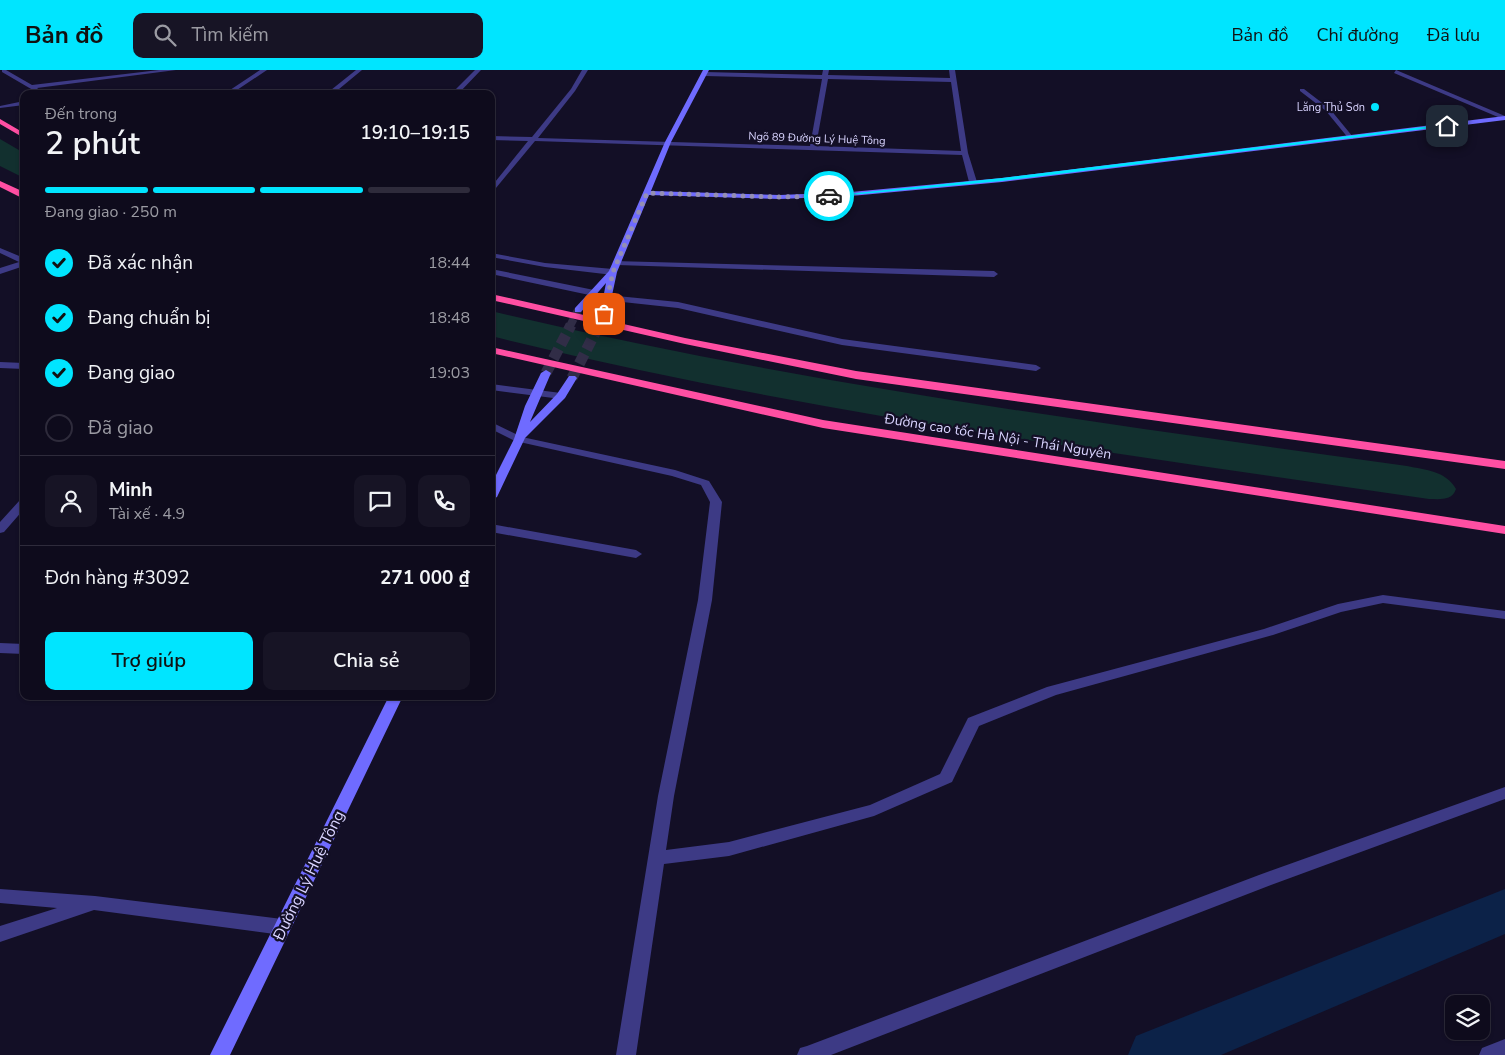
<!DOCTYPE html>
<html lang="vi">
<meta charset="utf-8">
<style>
:root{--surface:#0e0b1c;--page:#171425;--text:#f1f3f6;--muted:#9b9ba3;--line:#2e2b3b;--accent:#00e5ff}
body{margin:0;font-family:"Nunito Sans",sans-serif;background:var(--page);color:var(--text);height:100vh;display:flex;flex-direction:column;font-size:19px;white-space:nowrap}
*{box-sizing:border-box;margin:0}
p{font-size:16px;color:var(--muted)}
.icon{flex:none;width:28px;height:28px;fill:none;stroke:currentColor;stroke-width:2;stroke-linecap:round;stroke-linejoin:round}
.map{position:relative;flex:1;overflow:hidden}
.side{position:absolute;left:20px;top:20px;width:475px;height:610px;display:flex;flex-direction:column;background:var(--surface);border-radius:10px;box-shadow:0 1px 4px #0004,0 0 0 1px var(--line)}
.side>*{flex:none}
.controls{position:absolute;left:1445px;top:925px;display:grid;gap:10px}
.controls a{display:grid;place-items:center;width:45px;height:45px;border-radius:10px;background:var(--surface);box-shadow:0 1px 4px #0004,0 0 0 1px var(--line);font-size:25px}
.pin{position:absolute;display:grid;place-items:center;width:42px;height:42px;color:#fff;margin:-21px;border-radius:10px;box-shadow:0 2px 8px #0006}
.courier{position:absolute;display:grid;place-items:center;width:50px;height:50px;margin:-25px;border:4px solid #00e5ff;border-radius:50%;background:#fff;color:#222;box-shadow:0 1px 6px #0007}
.summary em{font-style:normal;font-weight:600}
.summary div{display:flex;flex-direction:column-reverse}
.summary{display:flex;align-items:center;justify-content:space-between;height:85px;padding:0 25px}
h1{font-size:32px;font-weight:600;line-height:38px}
.bar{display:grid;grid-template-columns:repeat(4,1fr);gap:8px 5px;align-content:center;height:60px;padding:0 25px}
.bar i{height:6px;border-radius:4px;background:var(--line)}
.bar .on{background:var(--accent)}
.bar p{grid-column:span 4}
.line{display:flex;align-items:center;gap:12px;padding:0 25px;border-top:1px solid var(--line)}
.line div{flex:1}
.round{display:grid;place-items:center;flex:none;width:52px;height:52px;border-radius:10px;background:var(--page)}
ol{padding:0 25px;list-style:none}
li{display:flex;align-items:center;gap:15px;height:55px}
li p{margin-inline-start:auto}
li .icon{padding:5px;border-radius:50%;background:var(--accent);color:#111;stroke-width:4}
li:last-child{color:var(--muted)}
li i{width:28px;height:28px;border:2px solid var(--line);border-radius:50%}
.action{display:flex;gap:10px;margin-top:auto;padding:10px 25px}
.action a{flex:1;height:58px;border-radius:10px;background:var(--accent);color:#111;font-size:20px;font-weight:600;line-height:58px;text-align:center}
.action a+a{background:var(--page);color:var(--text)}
header{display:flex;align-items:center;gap:30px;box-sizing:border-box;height:70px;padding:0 25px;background:var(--accent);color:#111}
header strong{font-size:24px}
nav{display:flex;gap:28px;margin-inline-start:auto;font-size:18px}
.search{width:350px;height:45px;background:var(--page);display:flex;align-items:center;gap:12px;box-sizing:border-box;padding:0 18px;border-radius:10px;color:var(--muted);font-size:19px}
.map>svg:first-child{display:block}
.green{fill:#12302f}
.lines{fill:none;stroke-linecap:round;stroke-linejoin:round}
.canal{fill:#0c2248;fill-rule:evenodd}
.secondary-tunnel-far1{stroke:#312d47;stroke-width:8;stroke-dasharray:8 4;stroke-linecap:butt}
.secondary-tunnel{stroke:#312d47;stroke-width:11;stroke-dasharray:11 5;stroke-linecap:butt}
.lane{fill:#3d3a85;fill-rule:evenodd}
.street{fill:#3d3a85;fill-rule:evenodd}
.secondary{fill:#6f6bff;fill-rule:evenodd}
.highway{fill:#ff4fa3;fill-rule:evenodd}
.route{fill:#00e5ff}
.done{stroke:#948fb3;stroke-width:5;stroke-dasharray:0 9}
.poi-dot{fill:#00e5ff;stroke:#130f26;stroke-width:2}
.labels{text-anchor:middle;stroke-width:4.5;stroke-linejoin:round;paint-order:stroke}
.far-poi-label{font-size:11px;fill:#d9d4ff;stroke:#130f26;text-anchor:end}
.far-street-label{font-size:11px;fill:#d9d4ff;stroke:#130f26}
.street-label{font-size:14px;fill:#d9d4ff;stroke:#130f26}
.near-street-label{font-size:16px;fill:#d9d4ff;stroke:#130f26}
</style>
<header>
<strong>Bản đồ</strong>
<div class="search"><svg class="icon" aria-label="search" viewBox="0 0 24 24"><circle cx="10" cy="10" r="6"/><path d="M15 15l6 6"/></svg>Tìm kiếm</div>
<nav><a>Bản đồ</a><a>Chỉ đường</a><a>Đã lưu</a></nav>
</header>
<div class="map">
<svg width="1505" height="985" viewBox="0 0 1505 985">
<rect width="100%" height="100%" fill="#130f26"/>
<path class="green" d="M0,69L24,83V108L0,96Z
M491,241C793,313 1100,353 1407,396C1426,400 1446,401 1456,419C1452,431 1440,429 1429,429C1115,383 800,342 491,266Z"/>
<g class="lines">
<path class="canal" d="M1505,819V864L1221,985H1128L1136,966Z"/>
<path class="secondary-tunnel-far1" d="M570,256L578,240
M598,256L604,244"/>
<path class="secondary-tunnel" d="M546,303L571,255
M572,308L599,255"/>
<path class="lane" d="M1300,19H1304L1330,39L1353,67V69H1349L1326,41L1300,21Z
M491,454L636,480L642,484L636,488L491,462Z"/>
<path class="street" d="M2,0H6L32,15L159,0H176L37,18L41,21L38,23L2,2Z
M260,0H267L231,24H224Z
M356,0H362L333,24H326Z
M475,0H481L458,24H451Z
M582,0H588L575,21L538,68L810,76L822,9L705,6L702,4L705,2L822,5L823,0H829L828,5L950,8L949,0H955L968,83L977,112L973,114L969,112L962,85L535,71L491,124V117L528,71L491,70V66L532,67L571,19ZM828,9L951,12L961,81L816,76Z
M1396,0L1505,46V50L1394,3Z
M24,31V35L0,38V36Z
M0,178L24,188V196L0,204V198L19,192L0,183Z
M491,183L545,193L613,199L617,202L613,205L545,197L491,187Z
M614,191L994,201L998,204L994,207L617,195L613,193Z
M491,199L594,220L598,223L594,226L491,204Z
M607,225L678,232L842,269L1036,295L1041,298L1036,301L842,275L678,238L604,230L603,228Z
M0,292L24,293V299L0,298Z
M491,314L561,323L566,326L561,329L491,320Z
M491,352L522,367L675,400L709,411L722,432L712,530L674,726L666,780L729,772L870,735L940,704L968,648L1047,617L1264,559L1338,534L1383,525L1505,541V549L1383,533L1341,542L1273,565L1056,625L979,656L952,712L874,746L729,786L664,794L636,985H616L658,726L698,530L710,432L701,415L672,406L515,371L491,359Z
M24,429V439L4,462L0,463V452L20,430Z
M0,573L24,574V584L0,583Z
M1505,717V729L1271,815L831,985H797L800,978L807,976L1259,805Z
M0,819L95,826L282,849L288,852L291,857L288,862L282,865L94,840L0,872V856L57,838L0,833Z
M1505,969V985H1479L1482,978Z"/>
<path class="secondary" d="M703,0H709L671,72L651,121L780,125L851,122L1002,108L1505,46V50L1002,112L851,126L780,129L649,125L617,202L608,244L604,247L600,244L606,213L581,242H575V238L609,201L665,72Z
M546,300L551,303L530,352L557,324L569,306H575L577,308L565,328L525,368L497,427L491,430V415L514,369L525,336L541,303Z
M389,626H403L230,985H210Z"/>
<path class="highway" d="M0,49L24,63V68L0,54Z
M0,111L24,122V129L0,117Z
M491,224L685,268L856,301L1505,391V399L856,309L685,274L491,230Z
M491,277L823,350L1505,456V464L823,358L491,283Z"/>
</g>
<path class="route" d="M1447,54L1448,56L1002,111L829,127L827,126L1002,108Z"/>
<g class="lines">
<path class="done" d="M604,244L613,202L647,123L780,127L829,126"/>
</g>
<circle class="poi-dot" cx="1375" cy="37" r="5"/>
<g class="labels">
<g class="far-poi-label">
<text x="1365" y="41">Lăng Thủ Sơn</text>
</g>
<g class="far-street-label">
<text transform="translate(817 68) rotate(2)" y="4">Ngõ 89 Đường Lý Huệ Tông</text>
</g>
<g class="street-label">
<text transform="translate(998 366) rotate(9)" y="5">Đường cao tốc Hà Nội - Thái Nguyên</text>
</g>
<g class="near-street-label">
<text transform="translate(308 805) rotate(-64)" y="6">Đường Lý Huệ Tông</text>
</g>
</g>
</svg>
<div class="controls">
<a><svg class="icon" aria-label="layers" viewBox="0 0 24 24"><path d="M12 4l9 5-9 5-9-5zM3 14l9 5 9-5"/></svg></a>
</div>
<div class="pin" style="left:604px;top:244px;background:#ea580c"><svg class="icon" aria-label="bag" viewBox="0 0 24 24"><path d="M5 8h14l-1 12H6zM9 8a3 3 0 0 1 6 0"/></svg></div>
<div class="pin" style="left:1447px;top:56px;background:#1f2937"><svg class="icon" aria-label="home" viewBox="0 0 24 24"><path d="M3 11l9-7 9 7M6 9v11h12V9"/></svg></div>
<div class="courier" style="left:829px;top:126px"><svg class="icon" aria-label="car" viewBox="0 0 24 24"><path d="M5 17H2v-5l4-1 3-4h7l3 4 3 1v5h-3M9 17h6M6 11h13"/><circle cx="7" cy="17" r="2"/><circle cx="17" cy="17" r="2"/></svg></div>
<section class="side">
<div class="summary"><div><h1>2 phút</h1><p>Đến trong</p></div><em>19:10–19:15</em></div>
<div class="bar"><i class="on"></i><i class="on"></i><i class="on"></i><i></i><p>Đang giao · 250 m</p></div>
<ol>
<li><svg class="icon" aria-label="check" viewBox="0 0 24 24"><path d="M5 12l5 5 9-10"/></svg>Đã xác nhận<p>18:44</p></li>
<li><svg class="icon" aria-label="check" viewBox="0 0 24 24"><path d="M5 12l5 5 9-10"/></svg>Đang chuẩn bị<p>18:48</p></li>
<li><svg class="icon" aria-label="check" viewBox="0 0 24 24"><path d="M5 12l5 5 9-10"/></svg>Đang giao<p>19:03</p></li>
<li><i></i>Đã giao</li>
</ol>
<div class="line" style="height:90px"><a class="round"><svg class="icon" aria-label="person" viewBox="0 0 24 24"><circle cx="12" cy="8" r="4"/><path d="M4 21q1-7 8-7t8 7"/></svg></a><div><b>Minh</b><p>Tài xế · 4.9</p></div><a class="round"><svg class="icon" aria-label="chat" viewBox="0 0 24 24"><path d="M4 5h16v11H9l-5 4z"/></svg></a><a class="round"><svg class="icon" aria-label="phone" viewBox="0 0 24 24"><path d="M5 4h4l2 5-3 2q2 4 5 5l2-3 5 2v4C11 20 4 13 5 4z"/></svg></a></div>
<div class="line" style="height:65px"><div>Đơn hàng #3092</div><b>271 000 ₫</b></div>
<div class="action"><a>Trợ giúp</a><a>Chia sẻ</a></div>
</section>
</div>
